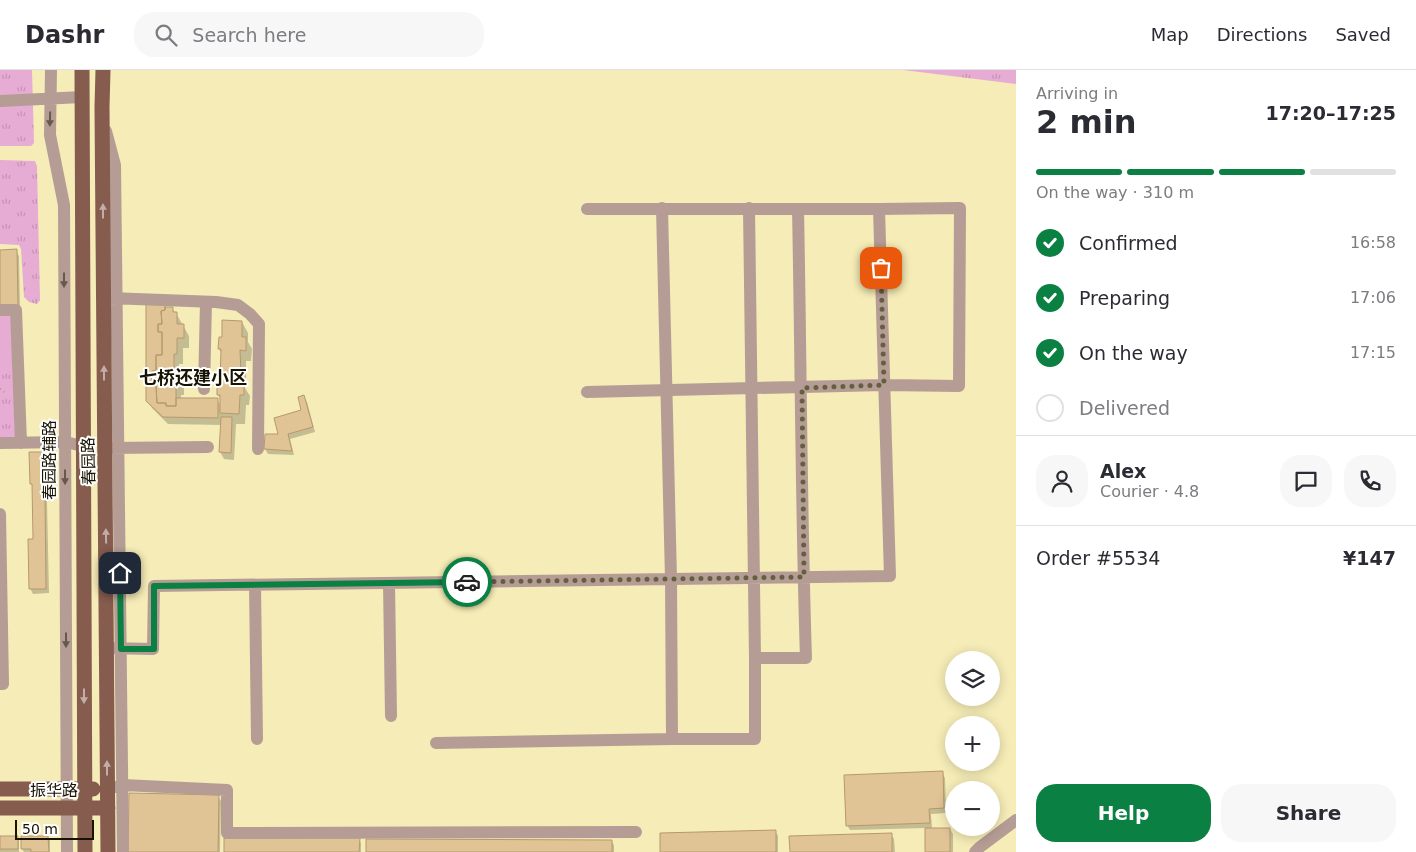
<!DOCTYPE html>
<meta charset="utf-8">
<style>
:root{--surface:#fff;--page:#f7f7f7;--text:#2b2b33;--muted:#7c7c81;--line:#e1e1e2;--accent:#0b8043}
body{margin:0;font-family:"DejaVu Sans","Noto Sans SC",sans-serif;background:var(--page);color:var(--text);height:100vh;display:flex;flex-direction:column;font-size:19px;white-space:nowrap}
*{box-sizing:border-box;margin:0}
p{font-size:16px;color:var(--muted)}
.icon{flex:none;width:28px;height:28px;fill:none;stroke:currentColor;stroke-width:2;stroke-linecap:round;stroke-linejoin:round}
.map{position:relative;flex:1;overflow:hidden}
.sheet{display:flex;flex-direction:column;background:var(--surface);width:400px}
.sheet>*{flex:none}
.fabs{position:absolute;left:945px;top:581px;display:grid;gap:10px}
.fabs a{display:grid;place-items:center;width:55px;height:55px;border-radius:50%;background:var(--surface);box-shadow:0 2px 12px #0003;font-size:25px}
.scale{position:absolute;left:15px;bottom:12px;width:79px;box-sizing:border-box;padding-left:5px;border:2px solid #171302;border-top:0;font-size:14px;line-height:18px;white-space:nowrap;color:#171302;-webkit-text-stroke:4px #fff;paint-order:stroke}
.pin{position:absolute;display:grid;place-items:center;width:42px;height:42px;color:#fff;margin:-21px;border-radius:10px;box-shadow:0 2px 8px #0006}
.courier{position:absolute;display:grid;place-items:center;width:50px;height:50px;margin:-25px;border:4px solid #0b8043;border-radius:50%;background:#fff;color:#222;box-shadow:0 1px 6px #0007}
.summary em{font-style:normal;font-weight:700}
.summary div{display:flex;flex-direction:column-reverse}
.summary{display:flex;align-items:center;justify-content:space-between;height:85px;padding:0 20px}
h1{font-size:32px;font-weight:700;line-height:38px}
.bar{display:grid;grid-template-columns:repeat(4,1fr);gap:8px 5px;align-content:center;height:60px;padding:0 20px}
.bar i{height:6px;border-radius:4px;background:var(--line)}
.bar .current{background:var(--accent)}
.bar p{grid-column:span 4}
.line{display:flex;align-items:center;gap:12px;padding:0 20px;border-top:1px solid var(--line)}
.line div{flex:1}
.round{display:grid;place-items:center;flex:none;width:52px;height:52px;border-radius:20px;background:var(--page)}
ol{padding:0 20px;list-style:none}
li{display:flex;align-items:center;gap:15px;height:55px}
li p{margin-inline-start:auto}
li .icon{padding:5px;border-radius:50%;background:var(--accent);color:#fff;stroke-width:4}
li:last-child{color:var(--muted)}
li i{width:28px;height:28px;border:2px solid var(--line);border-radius:50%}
.action{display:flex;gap:10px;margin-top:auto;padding:10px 20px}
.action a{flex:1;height:58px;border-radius:20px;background:var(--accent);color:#fff;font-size:20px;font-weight:700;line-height:58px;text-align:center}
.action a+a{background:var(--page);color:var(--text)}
header{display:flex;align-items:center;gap:30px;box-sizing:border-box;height:70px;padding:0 25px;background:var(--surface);border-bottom:1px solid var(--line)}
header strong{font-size:24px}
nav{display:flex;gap:28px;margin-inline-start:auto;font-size:18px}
.search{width:350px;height:45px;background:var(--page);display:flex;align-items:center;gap:12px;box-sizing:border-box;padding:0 18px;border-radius:20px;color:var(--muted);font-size:19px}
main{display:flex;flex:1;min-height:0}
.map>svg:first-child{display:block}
.grass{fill:url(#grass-tufts)}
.pitch{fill:#e7acd3}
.shadow{fill:#0003}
.building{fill:#e1c496;stroke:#b5996c}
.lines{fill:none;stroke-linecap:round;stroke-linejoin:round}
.path{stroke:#aba37a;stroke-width:2;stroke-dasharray:1 4;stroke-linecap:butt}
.minor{stroke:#b59d95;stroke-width:12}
.major{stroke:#855c4e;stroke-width:15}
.oneway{fill:#66584c}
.oneway2{fill:#c2aea6}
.done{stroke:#655f41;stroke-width:5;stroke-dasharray:0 9}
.route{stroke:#0b8043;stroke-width:6}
.labels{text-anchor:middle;stroke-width:4;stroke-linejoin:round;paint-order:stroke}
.street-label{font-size:16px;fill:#171302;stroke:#fff}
.neighbourhood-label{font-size:18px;font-weight:bold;fill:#171302;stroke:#fff}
</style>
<header>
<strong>Dashr</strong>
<div class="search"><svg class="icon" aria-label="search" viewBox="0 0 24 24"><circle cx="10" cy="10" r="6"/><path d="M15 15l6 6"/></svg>Search here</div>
<nav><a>Map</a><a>Directions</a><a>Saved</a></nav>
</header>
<main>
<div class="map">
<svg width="1016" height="782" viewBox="0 0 1016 782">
<defs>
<pattern id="grass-tufts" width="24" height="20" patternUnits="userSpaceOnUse" patternTransform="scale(1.25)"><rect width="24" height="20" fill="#e7acd3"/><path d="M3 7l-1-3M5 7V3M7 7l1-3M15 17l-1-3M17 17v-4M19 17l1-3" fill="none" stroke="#c593b4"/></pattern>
</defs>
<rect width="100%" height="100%" fill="#f6ecb7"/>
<path class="grass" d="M0,0H32L34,73L31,76H0Z
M903,0H1016V14Z
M0,90L35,91L37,96L40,230L37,234L29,232L24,227L21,179L19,175L0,174Z
M0,290H17L21,373H0Z"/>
<path class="pitch" d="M0,240H16L17,290H0Z"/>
<path class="shadow" d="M0,181H16L19,186L20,240L0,203Z
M164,235L166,239H172L176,243L189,266V278H183V294H179V308L184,316V325H181V329H217L221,336V330L218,325L221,316L222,284L219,279L223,269L242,252L248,263V272L252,279L251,291H246V314H245V318L250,326L249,335H246L245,354H236L234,390L224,389L220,382L222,355L168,354L152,338L148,331Z
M304,327L307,332L315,362L290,369L294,385L268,384L265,379L266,365L280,366L303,341Z
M44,383L47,388V395H49L52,400L53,431H47L49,523L33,524L30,518L34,470L33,417L31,413Z
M942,703L945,708L946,743L931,744L932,759H950L953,764V782H927L926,758L850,760L847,755Z
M218,726L221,731L220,782H129Z
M775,761L778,766V782H662Z
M891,764L894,769L895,782H791Z
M0,767H17L19,770V782H0Z
M48,767L50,770V782H24L22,779Z
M359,770L361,773V782H225Z
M612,772L614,775V782H367Z"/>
<path class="building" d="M17,179L18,235L0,236V180Z
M146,233H165V240L161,241L162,254H158V262H162V285H156V301H152V316H156L157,333H166V336H176V328H218V348L163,347L146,331Z
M165,237H173V242H177V254H184V268H177V284H174V304H179V314H176V336H166V333H157L156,316H152V301H156V285H162V262H158V254H162L161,241L165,240Z
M222,250L242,251V267H246V281L240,280L241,304H239V314H244V325H240L239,344L220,343V325H217V314H220L221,279H218L219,267H222Z
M304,325L313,357L288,364L292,381L264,379L265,364H278L274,348L301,340L298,327Z
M221,347H232L231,383L219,382Z
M29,382H45V393H50V426H45L46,519H29L28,469H33L32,414H30Z
M943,701L944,738L929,739L930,753L846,756L844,705Z
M129,723L219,725L218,782H128Z
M925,758H950V782H925Z
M776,760V782H660V763Z
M892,763V782H790L789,766Z
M0,766H18V779H0Z
M21,766H48L49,782H31V779H21Z
M224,768H360L359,782H224Z
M366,769L612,770V782H366Z"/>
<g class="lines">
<path class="path" d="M0,319H2L7,325"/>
<path class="minor" d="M51,0L50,65L64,135L67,782
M0,31L82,27
M106,61L115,95L123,782
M662,138L671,509L672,669
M749,138L755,588
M109,228L216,232L238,235L250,244L259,254L258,379
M0,240H16L21,373
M204,319L206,232
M587,322L884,315L959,316L960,138L879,139
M0,373L65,372L83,376
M110,378L208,377
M0,444L3,614H0
M389,513L391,646
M255,515L257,669
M107,578L153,579L154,516L890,506L879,139H587
M436,673L672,669H755V588H806C801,438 801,289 798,139
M115,717L123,715L227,720V763L636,762
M975,782L980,777L1016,750"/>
<path class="major" d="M82,0L85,782
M103,0L102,37L108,782
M0,719H93
M0,738H108"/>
</g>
<defs><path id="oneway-solid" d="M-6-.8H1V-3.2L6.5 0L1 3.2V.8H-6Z" transform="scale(1.25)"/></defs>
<g class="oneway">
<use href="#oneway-solid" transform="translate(50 49) rotate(91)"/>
<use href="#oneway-solid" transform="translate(64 210) rotate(90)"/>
<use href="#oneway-solid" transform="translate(65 407) rotate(90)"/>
<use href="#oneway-solid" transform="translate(66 570) rotate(90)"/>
</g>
<g class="oneway2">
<use href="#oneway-solid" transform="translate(103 141) rotate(-90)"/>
<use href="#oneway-solid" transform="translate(104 303) rotate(-90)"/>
<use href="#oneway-solid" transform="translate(106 466) rotate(-91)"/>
<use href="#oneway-solid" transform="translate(84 626) rotate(90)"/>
<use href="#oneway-solid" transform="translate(107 698) rotate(-90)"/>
</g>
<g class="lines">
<path class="done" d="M467,512L804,507L802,318L884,315L881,198"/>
<path class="route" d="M120,503L121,579H154V516L467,512"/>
</g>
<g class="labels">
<g class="street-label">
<text transform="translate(49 390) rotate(-90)" y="6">春园路辅路</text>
<text transform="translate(88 391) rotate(-91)" y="6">春园路</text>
<text x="54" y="726">振华路</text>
</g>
<g class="neighbourhood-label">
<text x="193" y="314">七桥还建小区</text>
</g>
</g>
</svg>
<div class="fabs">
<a><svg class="icon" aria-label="layers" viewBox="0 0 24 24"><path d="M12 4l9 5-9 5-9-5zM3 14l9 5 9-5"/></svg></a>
<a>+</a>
<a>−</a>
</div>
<div class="scale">50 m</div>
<div class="pin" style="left:881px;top:198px;background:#ea580c"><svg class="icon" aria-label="bag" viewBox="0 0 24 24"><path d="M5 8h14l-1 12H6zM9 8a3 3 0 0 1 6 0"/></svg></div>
<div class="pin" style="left:120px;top:503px;background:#1f2937"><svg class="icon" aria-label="home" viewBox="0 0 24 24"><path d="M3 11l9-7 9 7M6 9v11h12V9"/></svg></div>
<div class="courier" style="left:467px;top:512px"><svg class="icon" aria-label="car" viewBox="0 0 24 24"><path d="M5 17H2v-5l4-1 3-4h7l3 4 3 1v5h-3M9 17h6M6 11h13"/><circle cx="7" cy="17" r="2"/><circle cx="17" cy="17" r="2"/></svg></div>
</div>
<section class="sheet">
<div class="summary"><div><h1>2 min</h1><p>Arriving in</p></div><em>17:20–17:25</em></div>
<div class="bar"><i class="current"></i><i class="current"></i><i class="current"></i><i></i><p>On the way · 310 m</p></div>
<ol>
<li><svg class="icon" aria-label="check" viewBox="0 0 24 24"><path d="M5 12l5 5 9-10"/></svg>Confirmed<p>16:58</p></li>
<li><svg class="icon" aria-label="check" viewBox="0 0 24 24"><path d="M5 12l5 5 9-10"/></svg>Preparing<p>17:06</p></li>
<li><svg class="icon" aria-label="check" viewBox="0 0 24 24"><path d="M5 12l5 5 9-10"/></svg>On the way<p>17:15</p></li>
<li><i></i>Delivered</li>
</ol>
<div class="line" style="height:90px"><a class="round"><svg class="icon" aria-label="person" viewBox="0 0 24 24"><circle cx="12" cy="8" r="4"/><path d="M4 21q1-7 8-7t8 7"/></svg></a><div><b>Alex</b><p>Courier · 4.8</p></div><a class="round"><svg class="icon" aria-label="chat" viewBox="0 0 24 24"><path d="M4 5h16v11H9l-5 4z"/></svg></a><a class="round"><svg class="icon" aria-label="phone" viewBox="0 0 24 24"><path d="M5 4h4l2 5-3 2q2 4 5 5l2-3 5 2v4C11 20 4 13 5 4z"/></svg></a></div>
<div class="line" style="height:65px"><div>Order #5534</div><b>¥147</b></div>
<div class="action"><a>Help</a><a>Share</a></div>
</section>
</main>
